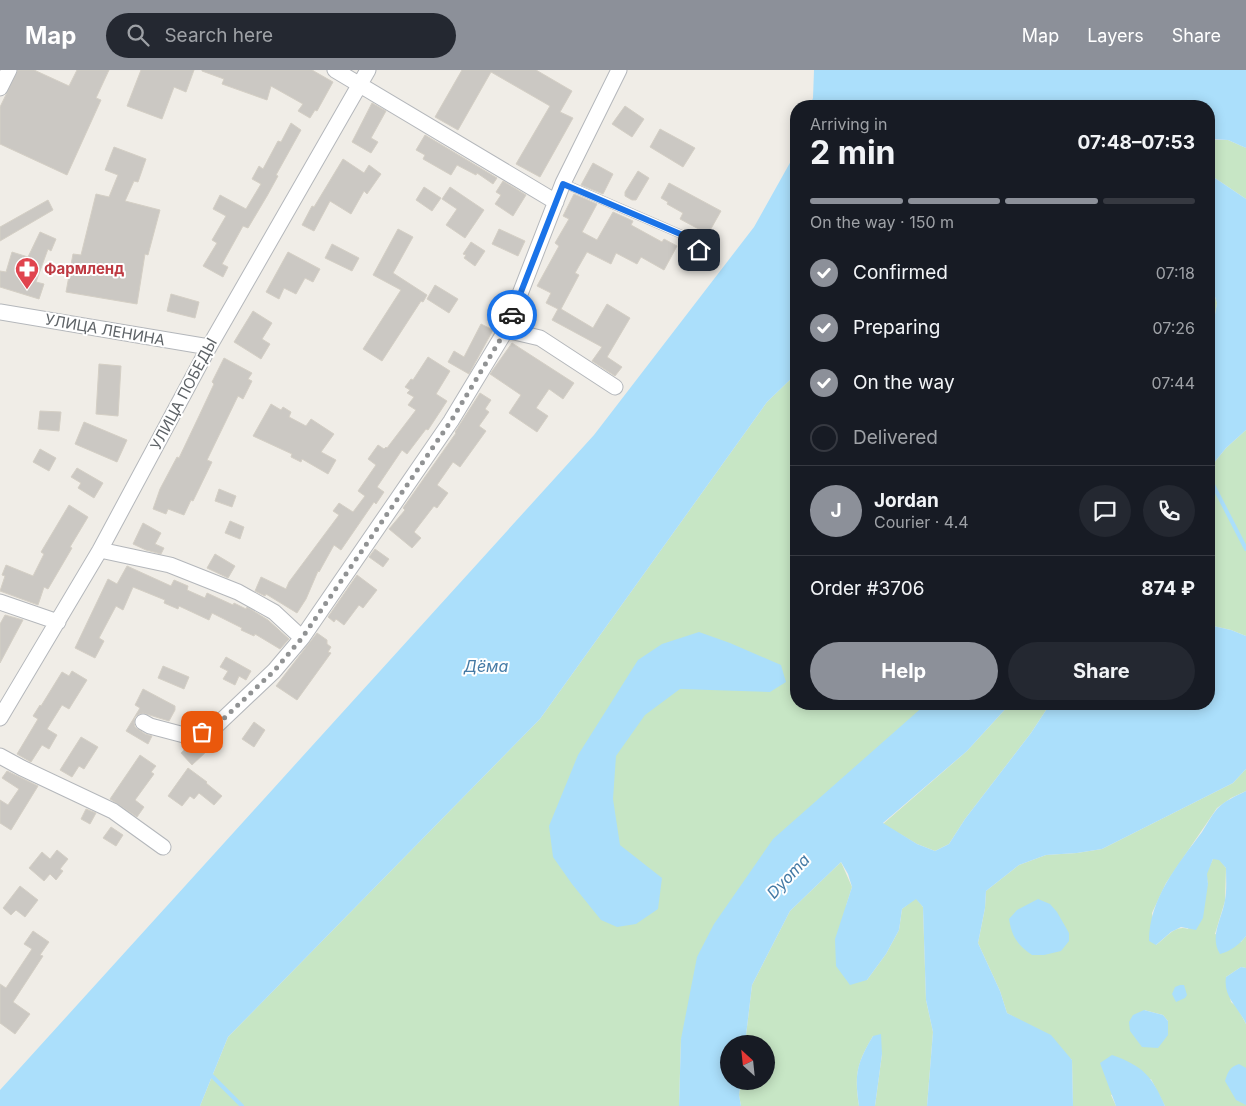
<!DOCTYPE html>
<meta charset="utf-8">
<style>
:root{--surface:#171b24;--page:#242831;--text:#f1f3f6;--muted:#9ea1a6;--line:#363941;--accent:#8c9099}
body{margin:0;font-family:Inter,sans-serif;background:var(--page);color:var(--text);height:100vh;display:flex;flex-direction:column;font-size:19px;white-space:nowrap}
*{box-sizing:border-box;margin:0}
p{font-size:16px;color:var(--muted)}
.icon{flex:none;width:28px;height:28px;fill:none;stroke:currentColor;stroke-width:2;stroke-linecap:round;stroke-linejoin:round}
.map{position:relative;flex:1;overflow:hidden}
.side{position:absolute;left:790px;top:30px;width:425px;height:610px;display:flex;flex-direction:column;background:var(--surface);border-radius:20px;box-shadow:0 2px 12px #0003}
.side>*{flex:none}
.needle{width:32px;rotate:333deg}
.buttons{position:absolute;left:720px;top:965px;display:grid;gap:10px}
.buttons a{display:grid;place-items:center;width:55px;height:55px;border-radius:50%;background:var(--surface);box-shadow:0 2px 12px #0003;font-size:25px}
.pin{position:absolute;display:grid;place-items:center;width:42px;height:42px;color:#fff;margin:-21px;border-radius:10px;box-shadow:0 2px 8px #0006}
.courier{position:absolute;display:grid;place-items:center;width:50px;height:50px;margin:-25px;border:4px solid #1a73e8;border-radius:50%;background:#fff;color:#222;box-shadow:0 1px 6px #0007}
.summary em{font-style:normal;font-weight:700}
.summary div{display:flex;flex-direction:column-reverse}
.summary{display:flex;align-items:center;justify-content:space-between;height:85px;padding:0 20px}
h1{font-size:32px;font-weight:700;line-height:38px}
.bar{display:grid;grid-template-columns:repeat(4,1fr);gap:8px 5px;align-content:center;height:60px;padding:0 20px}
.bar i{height:6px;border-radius:4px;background:var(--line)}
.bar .current{background:var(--accent)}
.bar p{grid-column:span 4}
.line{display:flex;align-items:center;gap:12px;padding:0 20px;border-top:1px solid var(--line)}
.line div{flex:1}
.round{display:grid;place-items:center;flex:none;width:52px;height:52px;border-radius:26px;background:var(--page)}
ol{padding:0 20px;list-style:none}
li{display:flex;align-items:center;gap:15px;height:55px}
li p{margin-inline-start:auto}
li .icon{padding:5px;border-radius:50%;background:var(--accent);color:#fff;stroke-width:4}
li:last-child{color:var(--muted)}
li i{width:28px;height:28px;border:2px solid var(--line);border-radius:50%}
.cta{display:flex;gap:10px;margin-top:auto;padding:10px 20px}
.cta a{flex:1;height:58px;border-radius:30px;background:var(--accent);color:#fff;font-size:20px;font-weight:700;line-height:58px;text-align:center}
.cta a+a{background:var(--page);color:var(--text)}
header{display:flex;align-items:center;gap:30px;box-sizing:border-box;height:70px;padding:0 25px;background:var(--accent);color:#fff}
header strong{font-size:24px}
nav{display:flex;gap:28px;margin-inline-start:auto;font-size:18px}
.search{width:350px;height:45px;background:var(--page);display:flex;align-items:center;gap:12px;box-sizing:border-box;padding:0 18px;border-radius:28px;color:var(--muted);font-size:19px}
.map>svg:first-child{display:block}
.green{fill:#c7e6c5;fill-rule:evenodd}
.water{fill:#abdffb}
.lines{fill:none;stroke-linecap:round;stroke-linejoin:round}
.stream{stroke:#abdffb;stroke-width:4}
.building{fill:#cbc8c3;stroke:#d4cfc5}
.lane-casing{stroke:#b4b7bb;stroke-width:9}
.street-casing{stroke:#b4b7bb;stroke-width:17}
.lane{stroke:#fff;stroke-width:8}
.street{stroke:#fff;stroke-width:15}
.done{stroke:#919394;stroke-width:5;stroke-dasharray:0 9}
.route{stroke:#1a73e8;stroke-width:6}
.labels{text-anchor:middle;stroke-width:4;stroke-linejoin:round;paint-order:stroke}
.health-label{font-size:15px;font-weight:bold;fill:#be3a42;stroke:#fff;text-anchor:start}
.street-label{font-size:15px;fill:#5e6367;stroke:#fff}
.water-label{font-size:16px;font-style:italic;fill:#447aa5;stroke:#fff}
</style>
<header>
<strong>Map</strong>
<div class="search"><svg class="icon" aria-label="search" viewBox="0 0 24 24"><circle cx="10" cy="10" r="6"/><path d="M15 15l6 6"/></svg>Search here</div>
<nav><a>Map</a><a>Layers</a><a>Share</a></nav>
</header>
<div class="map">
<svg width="1246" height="1036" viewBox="0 0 1246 1036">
<rect width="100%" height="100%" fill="#f0ede7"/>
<path class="green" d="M1209,70H1228L1246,78V129L1209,104Z
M1209,207L1217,233L1209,279Z
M796,304V634H926L681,969L679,1036H200L228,967L540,649L767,332Z
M1246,360V566L1231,560L1209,555V399L1226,378Z
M1010,634H1050L1031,663L965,749L949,774L935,781L917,774L883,754L967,681Z
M1246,699V721L1231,728L1217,738L1166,813L1152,843L1156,875C1166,868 1175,854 1188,859L1208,814L1206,804L1213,789H1219L1226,798L1225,831L1215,864L1241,872L1246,866V898L1241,897L1226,907L1231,932L1237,937L1246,954V1036H1165L1151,1009L1111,1025L1116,1036H1073L1072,990L1026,954L1007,943L1000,921L978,873L985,838L986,821L1019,795L1046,785L1077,783L1102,779L1233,713ZM1144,940L1163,945L1168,951V965Z
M841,792L852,817L846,836L867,910L886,884L899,860L902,839L916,828L923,837L926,930L933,962L927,1036H875L882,984L873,966C857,993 854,1005 859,1036H741L739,1025L741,1011H766V974H745L752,915L790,841Z"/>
<path class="water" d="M814,0H1246V78L1228,70L1209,69V36H810L813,28Z
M796,82V304L767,332L540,649L228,967L200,1036H0V1020L594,365L754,157Z
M1209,104L1246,129V360L1226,378L1209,399V279L1217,233L1209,207Z
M1209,555L1231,560L1246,566V699L1233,713L1102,779L1077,783L1046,785L1019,795L986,821L985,838L978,873L1000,921L1007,943L1051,965L1072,990L1073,1036H927L933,962L926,930L923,837L916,829L902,839L899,860L886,884L867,910L850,915L836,896L835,869L852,817L848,804L841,792L790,841L752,915L745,974H729V1011H741L739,1025L741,1036H679L681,969L697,887L714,854L773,769L926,634H1010L967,681L883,753L917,774L935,781L949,774L965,749L1031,663L1050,634H1209Z
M699,562L730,573L781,595L786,612L770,622L680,619L645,645L616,686L613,729L620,775L662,808L658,839L636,854L617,857L601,850L572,814L553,787L549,756L578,685L638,590L662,574Z
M1246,721V866C1239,875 1231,881 1220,884C1209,866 1222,849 1225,830C1227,820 1226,808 1226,798L1219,790L1213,789L1207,804L1208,814L1203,848L1196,860L1181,857L1171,862L1156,875L1149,871C1149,829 1178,794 1202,762C1207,754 1211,746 1217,739C1224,731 1236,726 1246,721Z
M1038,829L1050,834L1057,842L1069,863V871L1061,881L1044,885H1032C1017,874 1012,867 1009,849L1017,840Z
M1241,897L1246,898V954C1238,936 1223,928 1226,907Z
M1180,915H1184L1187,925L1185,928L1176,932L1172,924L1175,917Z
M1144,940L1163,945L1168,951V965L1158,978L1142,977L1130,961L1129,952L1133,945Z
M881,964L882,984L875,1036H859C854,1004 857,993 873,966Z
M1112,985C1143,996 1152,1006 1165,1036H1116L1100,993Z
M1239,994L1246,998V1035L1236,1030L1225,1011C1228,1001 1230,997 1239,994Z"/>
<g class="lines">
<path class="stream" d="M1209,407L1246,479
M212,1006L242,1036"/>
</g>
<path class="building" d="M18,0H34L69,16L77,0H109L96,28L101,30L67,105L0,74V37Z
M141,0H194L186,22L174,17L162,49L127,36Z
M202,0H312L333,12L317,41L315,40L310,48L298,41L303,34L271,16L267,30L222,14L224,9L202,1Z
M462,0H536L572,21L560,42L573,48L540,107L516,94L550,36L491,2L458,60L435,47Z
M372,33L386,41L371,68L378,72L371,83L352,72Z
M625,36L644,49L632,67L612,54Z
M291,53L301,60L276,105L278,106L267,126L248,158L243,156L222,194L228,197L223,207L203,196L217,173L212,170L226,146L213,139L220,125L246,139L261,114L252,109L259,96L263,99L278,71L281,72Z
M660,59L695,78L683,97L650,77Z
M425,65L497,108L493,114L477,103L476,105L457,95L451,105L423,89L425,85L416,80Z
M114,77L146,89L138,112L134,111L125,131L160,140L148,185L145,184L137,234L66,222L73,184L81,185L96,124L109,127L118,105L105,100Z
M343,89L364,103L369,95L381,104L367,124L364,121L351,144L330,131L314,161L302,155L312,136L314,137Z
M593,93L613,104L603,124L581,115Z
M638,101L649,108L636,130H632L625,126V122Z
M503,111L526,125L513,146L495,134L501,125L496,122Z
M669,113L721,141L708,164L680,149L683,143L667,134L668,132L661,128Z
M424,117L441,128L432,141L416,130Z
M450,117L484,140L465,168L446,155L457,139L442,129Z
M574,124L597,134L582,162L597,170L613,142L633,151L631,155L662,172L664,169L677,176L664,200L641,187L637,194L616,183L611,194L587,182L575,203L579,205L561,239L593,258L607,234L630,248L607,287L622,297L615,306L592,291L602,277L552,250L558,239L546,233L551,223L537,216L559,176L555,173L569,149L563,146Z
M48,130L53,140L0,171V157Z
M398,159L413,167L393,203L427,225L423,232L421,231L382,291L363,279L401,220L373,205Z
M499,159L525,171L518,186L492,174Z
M40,162L56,169L51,181L48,179L36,212L44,214L39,229L0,217V201L6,202L12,182L28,187Z
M471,172L485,181L475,196L464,188L466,185L463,184Z
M332,174L359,188L352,201L325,188Z
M687,176L699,187L695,194L682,186Z
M288,182L320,199L313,212L305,208L296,224L284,218L279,229L266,222Z
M435,215L458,229L449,243L427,229Z
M171,224L199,232L195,248L167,241Z
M253,241L272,253L262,269L270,274L261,289L234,272Z
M481,254L493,260L469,304L448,292L454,281L464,287Z
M512,273L574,313L563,329L549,319L536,338L548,346L537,362L509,343L521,325L490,304Z
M428,287L450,301L436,324L447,331L428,360L426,359L407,384L402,380L377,417L384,422L376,434L374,432L341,480L334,475L319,502L318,501L306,529L297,543L266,524L265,526L255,521L261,507L286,519L289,512L339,445L333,441L339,433L353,442L365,426L358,421L376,395L368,389L378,375L384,379L386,377L387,378L416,340L408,335L414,327L407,323L410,320L405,317L411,309L413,310Z
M224,288L252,303L248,309L252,311L243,329L238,326L207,390L212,392L193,431L191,430L184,445L168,439L166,444L153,439L160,419L177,387L179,388L199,346L214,314L212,312Z
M99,294L121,296L118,346L96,344Z
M480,323L491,330L485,339L489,342L479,356L486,361L460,397L453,392L437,415L448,423L437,438L434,436L414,462L421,468L412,478L389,459L405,440L403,438L456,363L455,362Z
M271,334L281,340L283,337L291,342L289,347L306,356L311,349L334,364L321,382L336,390L328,404L302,389L301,392L291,387L292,384L253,366Z
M40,341L61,342L59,361L38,359Z
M84,352L127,370L117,392L75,374Z
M40,379L56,388L49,401L33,392Z
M77,398L103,413L94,428L78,418L81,413L71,407Z
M219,419L236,426L232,437L215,431Z
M69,435L88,447L70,477L72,478L48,519L44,517L38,535L0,521L5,506L2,505L6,495L33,506L44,484L41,482Z
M230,451L244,457L240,469L225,463Z
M143,453L161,463L155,474L164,478L161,484L146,480L133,474Z
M375,479L389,489L383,497L369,487Z
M215,484L235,496L228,508L207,498Z
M127,496L171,516L174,510L188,516L187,520L205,528L207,523L233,535L234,533L246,539L247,537L268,550L289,569L280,579L255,564L254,566L241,560L242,558L212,543L209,550L179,536L178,539L164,533L165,530L133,517L123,540L116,536L99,568L104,571L95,588L75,578L108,509L117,514Z
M357,505L377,520L363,538L359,535L344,555L336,549L334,552L328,547Z
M5,545L23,550L0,593V554Z
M317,563L327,570V574L331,577L328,582L331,583L297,630L276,616Z
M226,587L251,601L246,610L239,606L235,615L223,609L228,601L220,597Z
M163,596L189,607L184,619L158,608Z
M72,601L87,610L69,639L62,635L47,659L57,665L49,679L42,675L31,692L17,684L38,649L33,646L40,635L41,636L62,602L69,606Z
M143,619L175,636V640L169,651L143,643L139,644L135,647L134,653L135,657L145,664L152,666L148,674L126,661L140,638L135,635Z
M194,644L201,652L188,656L184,655Z
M254,652L265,660L254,677L242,669Z
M81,667L98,677L84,699L79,696L72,707L60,700Z
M199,673L207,681L192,695L181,683L189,675Z
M140,685L156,696L151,702L154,704L135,730L144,737L137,747L110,729Z
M188,698L207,712L206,713L222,726L214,735L199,723L194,729L190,726L182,736L168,726Z
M7,701L38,716L11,760L0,753V730L8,735L19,719L2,708Z
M86,739L96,743L90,754L81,749Z
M111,757L123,765L116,776L103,768Z
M57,780L68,789L60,799L63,801L56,810L50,804L44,811L29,798L42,782L50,789Z
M20,816L38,830L25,847L16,840L11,845L3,838Z
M33,861L49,872L40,885L43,886L13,932L30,944L15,964L0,953V914L6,918L32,879L24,874Z"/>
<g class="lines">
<g class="lane-casing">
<path id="lane" d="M563,113L685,166L714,193"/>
</g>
<g class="street-casing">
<path id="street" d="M335,0L556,132
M0,18L9,0
M0,242L209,277
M506,260L540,268L615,317
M100,480L170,495L238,522L274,542L302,568
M0,532L58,552
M0,648L100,480L209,277L368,0
M143,652L150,656L188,666L202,662L218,654L274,601L302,568L451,351L506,260L563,113L619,0
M0,686L22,698L113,741L163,777"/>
</g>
<use href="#lane" class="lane"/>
<use href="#street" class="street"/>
</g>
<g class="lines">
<path class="done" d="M202,662L218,654L274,601L302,568L451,351L506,260L512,245"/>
<path class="route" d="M512,245L563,114L685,166L699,180"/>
</g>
<defs>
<g id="pharmacy-pin" transform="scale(1.25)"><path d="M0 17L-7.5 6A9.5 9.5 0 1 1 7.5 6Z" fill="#e0444e" stroke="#fff"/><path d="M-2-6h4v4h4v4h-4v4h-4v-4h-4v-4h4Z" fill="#fff"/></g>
</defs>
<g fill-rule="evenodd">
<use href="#pharmacy-pin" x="27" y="199"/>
</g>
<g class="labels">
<g class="health-label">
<text x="44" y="204">Фармленд</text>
</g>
<g class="street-label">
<text transform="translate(105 260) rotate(10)" y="5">УЛИЦА ЛЕНИНА</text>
<text transform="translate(184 324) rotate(-62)" y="5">УЛИЦА ПОБЕДЫ</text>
</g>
<g class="water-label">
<text x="486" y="602">Дёма</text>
<text transform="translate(788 806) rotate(-47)" y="6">Dyoma</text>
</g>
</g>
</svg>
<div class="buttons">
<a><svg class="needle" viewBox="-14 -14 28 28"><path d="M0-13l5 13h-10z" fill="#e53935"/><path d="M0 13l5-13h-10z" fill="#9ea1a6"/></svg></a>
</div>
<div class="pin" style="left:202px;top:662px;background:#ea580c"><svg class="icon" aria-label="bag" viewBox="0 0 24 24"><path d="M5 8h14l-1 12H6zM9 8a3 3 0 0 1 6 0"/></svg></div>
<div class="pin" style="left:699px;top:180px;background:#1f2937"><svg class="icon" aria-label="home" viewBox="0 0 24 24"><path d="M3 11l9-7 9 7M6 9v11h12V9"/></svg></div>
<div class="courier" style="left:512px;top:245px"><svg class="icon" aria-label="car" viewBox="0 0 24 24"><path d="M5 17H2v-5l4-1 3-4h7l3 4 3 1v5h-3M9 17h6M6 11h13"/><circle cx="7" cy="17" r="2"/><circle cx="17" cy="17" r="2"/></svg></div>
<section class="side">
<div class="summary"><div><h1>2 min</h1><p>Arriving in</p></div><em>07:48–07:53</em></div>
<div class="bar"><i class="current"></i><i class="current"></i><i class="current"></i><i></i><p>On the way · 150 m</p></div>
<ol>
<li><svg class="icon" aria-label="check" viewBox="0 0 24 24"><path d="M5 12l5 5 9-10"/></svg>Confirmed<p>07:18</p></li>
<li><svg class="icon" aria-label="check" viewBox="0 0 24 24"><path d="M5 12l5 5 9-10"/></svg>Preparing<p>07:26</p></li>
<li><svg class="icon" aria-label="check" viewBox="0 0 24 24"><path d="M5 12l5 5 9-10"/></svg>On the way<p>07:44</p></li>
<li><i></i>Delivered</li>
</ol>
<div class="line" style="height:90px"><b class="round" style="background:var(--accent);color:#fff">J</b><div><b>Jordan</b><p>Courier · 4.4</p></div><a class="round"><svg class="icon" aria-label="chat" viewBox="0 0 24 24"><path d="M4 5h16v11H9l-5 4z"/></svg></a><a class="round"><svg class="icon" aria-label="phone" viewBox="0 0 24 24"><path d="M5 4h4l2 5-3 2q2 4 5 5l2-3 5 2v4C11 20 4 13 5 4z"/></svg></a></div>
<div class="line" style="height:65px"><div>Order #3706</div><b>874 ₽</b></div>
<div class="cta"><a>Help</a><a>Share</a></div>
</section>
</div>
